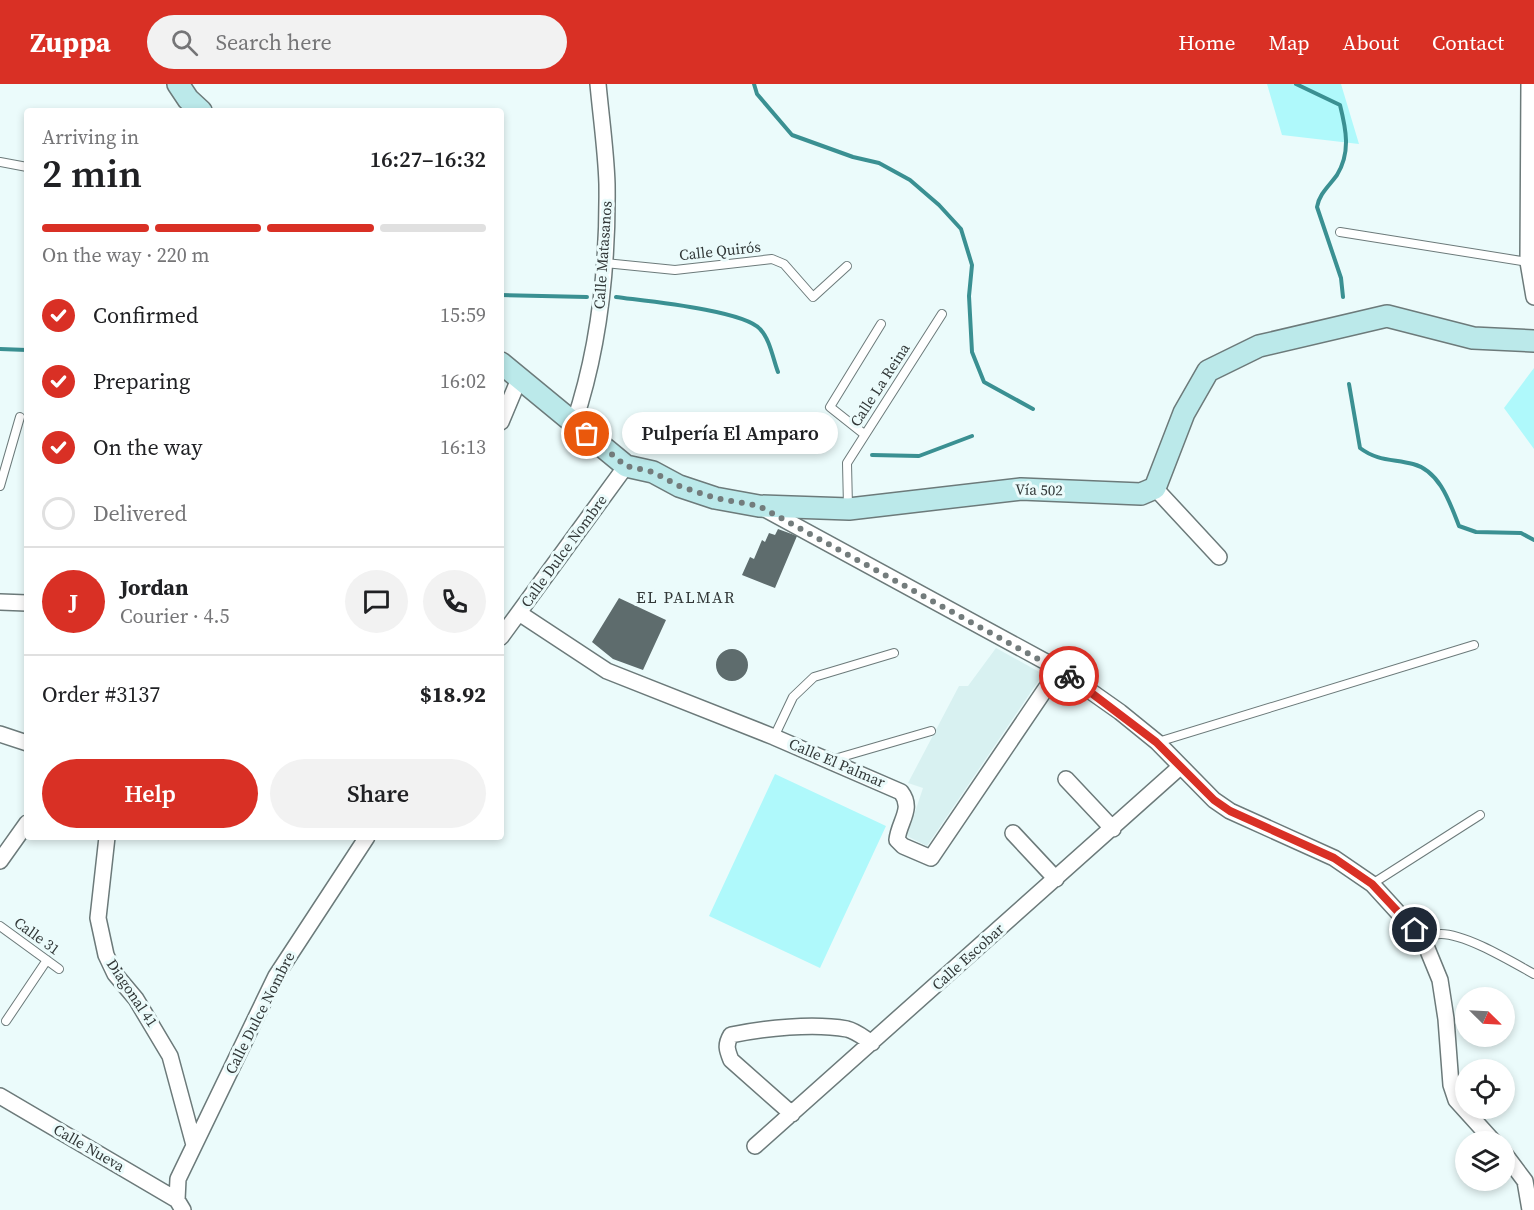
<!DOCTYPE html>
<meta charset="utf-8">
<style>
:root{--surface:#fff;--page:#f2f2f2;--text:#202124;--muted:#757577;--line:#e0e0e0;--accent:#d93025}
body{margin:0;font-family:"Source Serif 4",serif;background:var(--page);color:var(--text);height:100vh;display:flex;flex-direction:column;font-size:22px;white-space:nowrap}
*{box-sizing:border-box;margin:0}
p{font-size:20px;color:var(--muted)}
.icon{flex:none;width:33px;height:33px;fill:none;stroke:currentColor;stroke-width:2;stroke-linecap:round;stroke-linejoin:round}
.map{position:relative;flex:1;overflow:hidden}
.drawer{position:absolute;left:24px;top:24px;width:480px;height:732px;display:flex;flex-direction:column;background:var(--surface);border-radius:6px;box-shadow:0 3px 9px #0003}
.drawer>*{flex:none}
.needle{width:39px;rotate:114deg}
.controls{position:absolute;left:1455px;top:903px;display:grid;gap:12px}
.controls a{display:grid;place-items:center;width:60px;height:60px;border-radius:50%;background:var(--surface);box-shadow:0 3px 9px #0003;font-size:30px}
.pin{position:absolute;display:grid;place-items:center;width:51px;height:51px;color:#fff;margin:-26px;border:3px solid #fff;border-radius:50%;box-shadow:0 2px 6px #0007}
.courier{position:absolute;display:grid;place-items:center;width:60px;height:60px;margin:-30px;border:4px solid #d93025;border-radius:50%;background:#fff;color:#222;box-shadow:0 2px 8px #0007}
.bubble{position:absolute;height:42px;border-radius:21px;background:var(--surface);box-shadow:0 3px 9px #0003;font-size:20px;font-weight:600;line-height:42px;text-align:center}
.overview em{font-style:normal;font-weight:600}
.overview div{display:flex;flex-direction:column-reverse}
.overview{display:flex;align-items:center;justify-content:space-between;height:102px;padding:0 18px}
h1{font-size:39px;font-weight:600;line-height:45px}
.bar{display:grid;grid-template-columns:repeat(4,1fr);gap:9px 6px;align-content:center;height:72px;padding:0 18px}
.bar i{height:8px;border-radius:4px;background:var(--line)}
.bar .active{background:var(--accent)}
.bar p{grid-column:span 4}
.line{display:flex;align-items:center;gap:15px;padding:0 18px;border-top:2px solid var(--line)}
.line div{flex:1}
.round{display:grid;place-items:center;flex:none;width:63px;height:63px;border-radius:32px;background:var(--page)}
ol{padding:0 18px;list-style:none}
li{display:flex;align-items:center;gap:18px;height:66px}
li p{margin-inline-start:auto}
li .icon{padding:6px;border-radius:50%;background:var(--accent);color:#fff;stroke-width:4}
li:last-child{color:var(--muted)}
li i{width:33px;height:33px;border:3px solid var(--line);border-radius:50%}
.cta{display:flex;gap:12px;margin-top:auto;padding:12px 18px}
.cta a{flex:1;height:69px;border-radius:36px;background:var(--accent);color:#fff;font-size:24px;font-weight:600;line-height:69px;text-align:center}
.cta a+a{background:var(--page);color:var(--text)}
header{display:flex;align-items:center;gap:36px;box-sizing:border-box;height:84px;padding:0 30px;background:var(--accent);color:#fff}
header strong{font-size:28px}
nav{display:flex;gap:33px;margin-inline-start:auto;font-size:21px}
.search{width:420px;height:54px;background:var(--page);display:flex;align-items:center;gap:15px;box-sizing:border-box;padding:0 21px;border-radius:33px;color:var(--muted);font-size:22px}
.map>svg:first-child{display:block}
.built{fill:#d8f1f1}
.green{fill:#aff9fb}
.lines{fill:none;stroke-linecap:round;stroke-linejoin:round}
.stream{stroke:#3a9092;stroke-width:4}
.building{fill:#5e6c6d}
.lane-casing{stroke:#6c7a7a;stroke-width:10}
.street-casing{stroke:#6c7a7a;stroke-width:18}
.secondary-casing{stroke:#6c7a7a;stroke-width:24}
.lane{stroke:#fff;stroke-width:8}
.street{stroke:#fff;stroke-width:15}
.secondary{stroke:#bbe9ea;stroke-width:21}
.done{stroke:#737c7c;stroke-width:6;stroke-dasharray:0 10.8}
.route{stroke:#d93025;stroke-width:8}
.labels{text-anchor:middle;stroke-width:6;stroke-linejoin:round;paint-order:stroke}
.street-label{font-size:15px;fill:#323838;stroke:#ebfbfb}
.neighbourhood-label{font-size:16px;letter-spacing:1.5px;fill:#323838;stroke:#ebfbfb}
</style>
<header>
<strong>Zuppa</strong>
<div class="search"><svg class="icon" aria-label="search" viewBox="0 0 24 24"><circle cx="10" cy="10" r="6"/><path d="M15 15l6 6"/></svg>Search here</div>
<nav><a>Home</a><a>Map</a><a>About</a><a>Contact</a></nav>
</header>
<div class="map">
<svg width="1534" height="1126" viewBox="0 0 1534 1126">
<rect width="100%" height="100%" fill="#ebfbfb"/>
<path class="built" d="M996,564L1043,590L927,762L907,752L923,704L908,699L959,602H968Z"/>
<path class="green" d="M1267,0H1341L1359,60L1282,51Z
M1534,284V365L1504,324Z
M775,690L886,742L820,884L709,832Z"/>
<g class="lines">
<path class="stream" d="M754,0L757,10L792,51L853,73L879,79L910,96L939,121L961,145L972,181L969,212L972,268L984,298L1033,325
M1296,0L1340,21C1346,45 1351,68 1337,91C1329,102 1319,110 1317,123L1341,194L1343,213
M501,211L587,213
M616,213C645,217 743,226 760,245C770,255 773,275 778,288
M0,265L27,266
M1349,300L1360,364C1377,377 1393,375 1413,380C1440,387 1450,419 1459,442L1476,448L1521,449L1534,456
M872,371L919,372L972,352"/>
</g>
<path class="building" d="M778,445L797,452L775,504L742,491L750,473L754,475L762,456L765,458L769,449L775,451Z
M619,514L666,536L643,586L613,575L592,558Z
M716 581a16 16 0 1 1 32 0a16 16 0 1 1-32 0Z"/>
<g class="lines">
<g class="lane-casing">
<path id="lane" d="M0,78L27,83
M1340,148L1528,178
M605,179L675,186L772,175L784,180L813,213L847,182
M864,350L830,323L881,240
M0,402L20,333
M848,423L847,379L942,230
M774,653L793,613L814,593L894,569
M1158,658L1474,561
M831,676L931,647
M1372,800L1480,731
M0,842L59,885
M1424,857C1429,854 1434,850 1441,850C1466,850 1512,878 1534,890
M6,937L47,876"/>
</g>
<g class="street-casing">
<path id="street" d="M1529,0L1528,178L1534,213
M501,338L519,295
M574,339C600,262 608,181 607,100C606,67 601,33 598,0
M1155,404L1219,473
M761,423L1059,585L1120,628L1157,658L1214,716L1230,727L1334,774L1372,800L1424,857L1440,896L1446,935L1451,1001L1456,1016L1494,1058
M0,518L27,519
M519,529L607,587L774,653L901,708C914,725 899,737 897,756L903,762L931,774L1059,585
M501,553L626,382
M0,650L27,659
M1066,695L1113,745
M1013,749L1056,795
M107,753L98,834L106,871L115,890L136,915L170,972L194,1061
M0,777L27,739
M0,1012L177,1116L183,1126
M792,1030L731,976C727,966 725,961 731,951C765,944 813,939 847,945C856,947 864,954 872,959
M755,1062L1180,683
M1504,1069L1525,1097L1530,1126
M177,1116L178,1095L276,892L367,753"/>
</g>
<g class="secondary-casing">
<path id="secondary" d="M178,0L188,15L201,27
M501,279L626,382L653,388L679,402L715,414L759,422L849,425L1021,405L1141,410L1155,404L1184,329L1208,287L1259,262L1387,232L1473,254L1534,257"/>
</g>
<use href="#lane" class="lane"/>
<use href="#street" class="street"/>
<use href="#secondary" class="secondary"/>
</g>
<g class="lines">
<path class="done" d="M587,350L626,382L653,388L679,402L715,414L759,422L1069,592"/>
<path class="route" d="M1069,592L1156,658L1214,716L1230,727L1334,774L1372,800L1415,846"/>
</g>
<g class="labels">
<g class="street-label">
<text transform="translate(720 167) rotate(-6)" y="5">Calle Quirós</text>
<text transform="translate(603 171) rotate(-86)" y="5">Calle Matasanos</text>
<text transform="translate(880 301) rotate(-57)" y="5">Calle La Reina</text>
<text transform="translate(1039 406) rotate(1)" y="5">Vía 502</text>
<text transform="translate(564 467) rotate(-54)" y="5">Calle Dulce Nombre</text>
<text transform="translate(837 679) rotate(23)" y="5">Calle El Palmar</text>
<text transform="translate(37 852) rotate(36)" y="5">Calle 31</text>
<text transform="translate(968 873) rotate(-42)" y="5">Calle Escobar</text>
<text transform="translate(132 909) rotate(56)" y="5">Diagonal 41</text>
<text transform="translate(260 929) rotate(-63)" y="5">Calle Dulce Nombre</text>
<text transform="translate(89 1064) rotate(30)" y="5">Calle Nueva</text>
</g>
<g class="neighbourhood-label">
<text x="686" y="519">EL PALMAR</text>
</g>
</g>
</svg>
<div class="controls">
<a><svg class="needle" viewBox="-14 -14 28 28"><path d="M0-13l5 13h-10z" fill="#e53935"/><path d="M0 13l5-13h-10z" fill="#757577"/></svg></a>
<a><svg class="icon" aria-label="locate" viewBox="0 0 24 24"><circle cx="12" cy="12" r="6"/><path d="M12 2v4M12 18v4M2 12h4M18 12h4"/></svg></a>
<a><svg class="icon" aria-label="layers" viewBox="0 0 24 24"><path d="M12 4l9 5-9 5-9-5zM3 14l9 5 9-5"/></svg></a>
</div>
<div class="pin" style="left:587px;top:350px;background:#ea580c"><svg class="icon" aria-label="bag" viewBox="0 0 24 24"><path d="M5 8h14l-1 12H6zM9 8a3 3 0 0 1 6 0"/></svg></div>
<div class="pin" style="left:1415px;top:846px;background:#1f2937"><svg class="icon" aria-label="home" viewBox="0 0 24 24"><path d="M3 11l9-7 9 7M6 9v11h12V9"/></svg></div>
<div class="courier" style="left:1069px;top:592px"><svg class="icon" aria-label="bike" viewBox="0 0 24 24"><circle cx="6" cy="16" r="4"/><circle cx="18" cy="16" r="4"/><path d="M6 16l4-8h5l3 8M10 8l3 8H6M13 5h3"/></svg></div>
<div class="bubble" style="left:622px;top:328px;width:216px">Pulpería El Amparo</div>
<section class="drawer">
<div class="overview"><div><h1>2 min</h1><p>Arriving in</p></div><em>16:27–16:32</em></div>
<div class="bar"><i class="active"></i><i class="active"></i><i class="active"></i><i></i><p>On the way · 220 m</p></div>
<ol>
<li><svg class="icon" aria-label="check" viewBox="0 0 24 24"><path d="M5 12l5 5 9-10"/></svg>Confirmed<p>15:59</p></li>
<li><svg class="icon" aria-label="check" viewBox="0 0 24 24"><path d="M5 12l5 5 9-10"/></svg>Preparing<p>16:02</p></li>
<li><svg class="icon" aria-label="check" viewBox="0 0 24 24"><path d="M5 12l5 5 9-10"/></svg>On the way<p>16:13</p></li>
<li><i></i>Delivered</li>
</ol>
<div class="line" style="height:108px"><b class="round" style="background:var(--accent);color:#fff">J</b><div><b>Jordan</b><p>Courier · 4.5</p></div><a class="round"><svg class="icon" aria-label="chat" viewBox="0 0 24 24"><path d="M4 5h16v11H9l-5 4z"/></svg></a><a class="round"><svg class="icon" aria-label="phone" viewBox="0 0 24 24"><path d="M5 4h4l2 5-3 2q2 4 5 5l2-3 5 2v4C11 20 4 13 5 4z"/></svg></a></div>
<div class="line" style="height:78px"><div>Order #3137</div><b>$18.92</b></div>
<div class="cta"><a>Help</a><a>Share</a></div>
</section>
</div>
